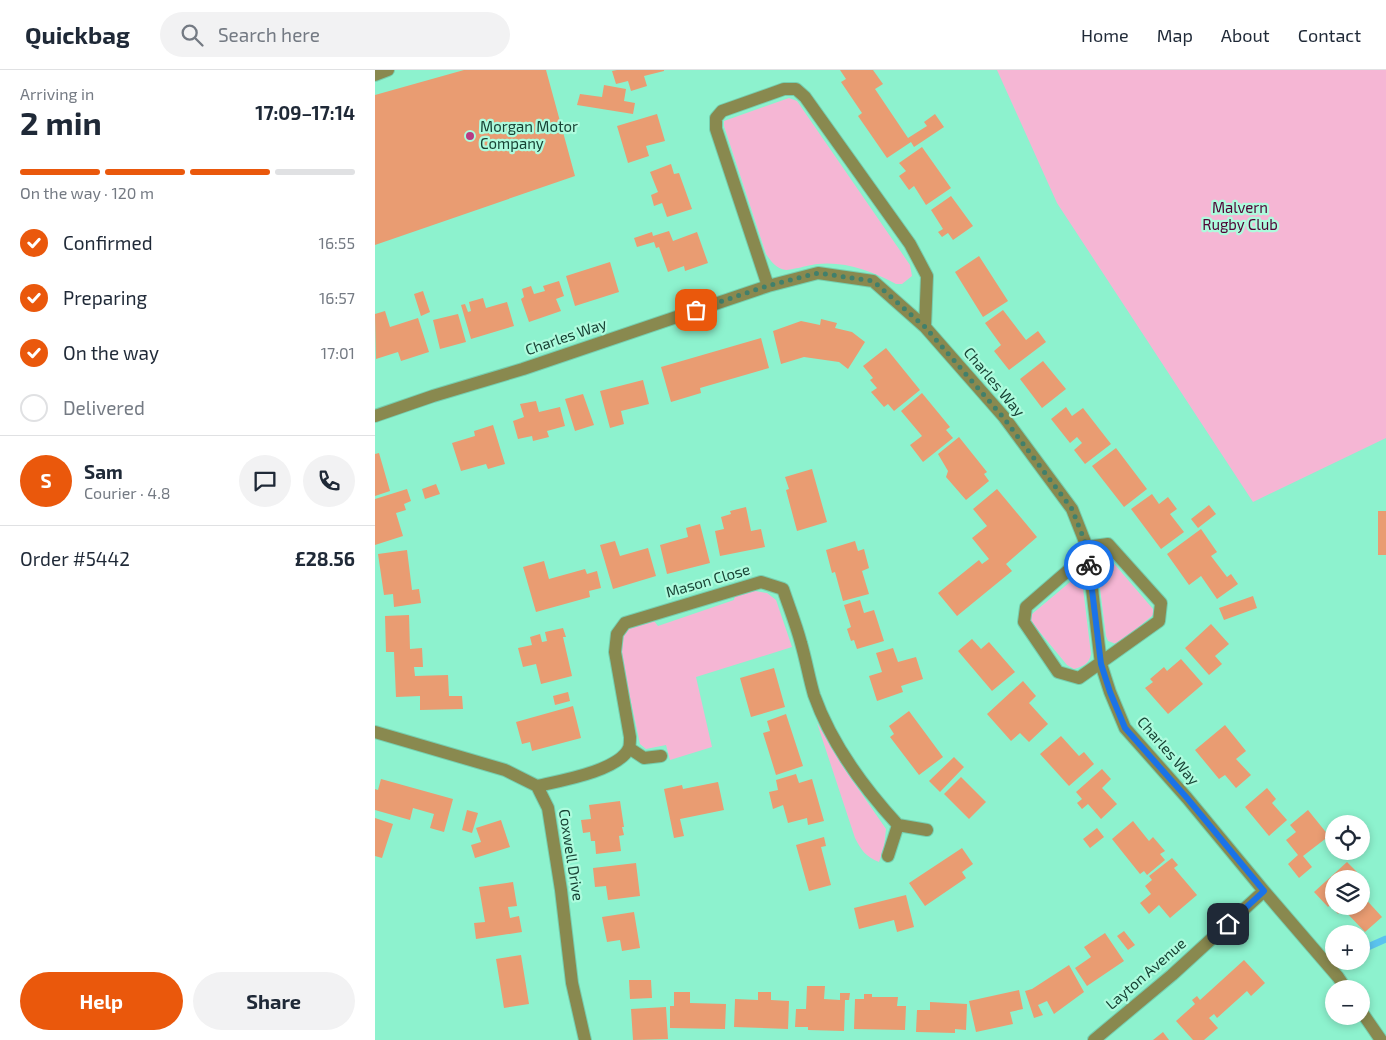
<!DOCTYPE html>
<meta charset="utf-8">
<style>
:root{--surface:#fff;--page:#f2f2f3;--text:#1f2937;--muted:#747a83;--line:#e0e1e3;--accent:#ea580c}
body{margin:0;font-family:"Exo 2",sans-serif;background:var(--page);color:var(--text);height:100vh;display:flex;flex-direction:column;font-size:19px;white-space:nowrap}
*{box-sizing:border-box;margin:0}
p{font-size:16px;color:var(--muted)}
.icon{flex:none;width:28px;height:28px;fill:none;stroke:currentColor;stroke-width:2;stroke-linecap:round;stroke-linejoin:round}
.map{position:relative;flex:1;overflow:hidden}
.sheet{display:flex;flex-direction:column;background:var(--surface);width:375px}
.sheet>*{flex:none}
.fabs{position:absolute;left:950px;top:745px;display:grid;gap:10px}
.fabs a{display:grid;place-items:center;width:45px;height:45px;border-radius:50%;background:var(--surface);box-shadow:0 2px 8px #0003;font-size:25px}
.pin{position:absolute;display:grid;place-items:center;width:42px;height:42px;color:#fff;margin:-21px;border-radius:10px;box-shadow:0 2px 8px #0006}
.courier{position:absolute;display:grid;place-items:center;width:50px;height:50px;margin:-25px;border:4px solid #1a73e8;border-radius:50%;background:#fff;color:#222;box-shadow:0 1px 6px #0007}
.summary em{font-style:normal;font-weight:700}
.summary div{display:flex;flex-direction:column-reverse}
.summary{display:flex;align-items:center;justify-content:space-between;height:85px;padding:0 20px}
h1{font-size:32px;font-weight:700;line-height:38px}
.bar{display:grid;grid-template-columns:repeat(4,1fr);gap:8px 5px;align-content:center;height:60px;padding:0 20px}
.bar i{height:6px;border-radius:4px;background:var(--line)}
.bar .on{background:var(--accent)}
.bar p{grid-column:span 4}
.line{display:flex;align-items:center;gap:12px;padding:0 20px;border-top:1px solid var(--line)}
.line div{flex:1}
.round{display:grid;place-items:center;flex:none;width:52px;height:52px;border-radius:26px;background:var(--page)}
ol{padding:0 20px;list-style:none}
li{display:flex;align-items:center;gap:15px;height:55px}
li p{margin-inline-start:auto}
li .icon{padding:5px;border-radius:50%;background:var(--accent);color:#fff;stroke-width:4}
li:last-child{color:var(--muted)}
li i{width:28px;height:28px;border:2px solid var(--line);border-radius:50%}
.cta{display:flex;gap:10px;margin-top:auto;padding:10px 20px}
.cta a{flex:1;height:58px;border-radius:30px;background:var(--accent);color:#fff;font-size:20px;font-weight:700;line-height:58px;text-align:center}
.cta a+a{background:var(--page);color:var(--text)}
header{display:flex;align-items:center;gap:30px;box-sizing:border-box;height:70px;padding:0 25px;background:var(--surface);border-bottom:1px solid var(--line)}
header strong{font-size:24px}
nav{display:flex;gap:28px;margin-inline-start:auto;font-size:18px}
.search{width:350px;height:45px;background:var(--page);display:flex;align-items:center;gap:12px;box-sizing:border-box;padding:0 18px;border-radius:28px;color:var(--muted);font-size:19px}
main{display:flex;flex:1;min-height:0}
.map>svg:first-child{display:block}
.green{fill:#f5b6d4}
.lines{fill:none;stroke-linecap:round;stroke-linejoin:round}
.stream{stroke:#5bc3ef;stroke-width:7}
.building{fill:#e99c72}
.minor-casing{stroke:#76cfaf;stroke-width:14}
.minor{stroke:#89894f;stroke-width:12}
.done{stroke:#41806b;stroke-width:5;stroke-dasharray:0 9}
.route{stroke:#1a73e8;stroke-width:6}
.poi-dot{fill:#b93984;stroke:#adfbdd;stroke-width:2}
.labels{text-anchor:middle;stroke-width:4.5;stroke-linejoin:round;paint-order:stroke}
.poi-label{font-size:15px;fill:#184335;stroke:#adfbdd;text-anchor:start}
.park-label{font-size:15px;fill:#4f0334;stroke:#adfbdd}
.street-label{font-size:15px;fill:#184335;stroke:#adfbdd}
</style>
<header>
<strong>Quickbag</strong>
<div class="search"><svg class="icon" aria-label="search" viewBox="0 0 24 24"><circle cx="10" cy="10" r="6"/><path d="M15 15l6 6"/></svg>Search here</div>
<nav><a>Home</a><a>Map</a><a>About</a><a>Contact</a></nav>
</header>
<main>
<section class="sheet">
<div class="summary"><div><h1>2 min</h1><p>Arriving in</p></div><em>17:09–17:14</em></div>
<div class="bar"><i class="on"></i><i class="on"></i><i class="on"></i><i></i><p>On the way · 120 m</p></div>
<ol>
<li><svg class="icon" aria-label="check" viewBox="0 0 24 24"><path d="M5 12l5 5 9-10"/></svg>Confirmed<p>16:55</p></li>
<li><svg class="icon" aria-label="check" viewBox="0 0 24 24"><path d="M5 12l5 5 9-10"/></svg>Preparing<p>16:57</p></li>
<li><svg class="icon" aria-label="check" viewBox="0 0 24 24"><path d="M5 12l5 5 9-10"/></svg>On the way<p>17:01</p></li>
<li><i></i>Delivered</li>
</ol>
<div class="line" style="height:90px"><b class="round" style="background:var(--accent);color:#fff">S</b><div><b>Sam</b><p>Courier · 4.8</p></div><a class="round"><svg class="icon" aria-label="chat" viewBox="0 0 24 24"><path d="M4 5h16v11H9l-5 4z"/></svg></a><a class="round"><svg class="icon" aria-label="phone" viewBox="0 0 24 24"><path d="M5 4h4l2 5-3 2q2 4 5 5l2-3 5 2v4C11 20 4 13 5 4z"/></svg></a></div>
<div class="line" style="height:65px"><div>Order #5442</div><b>£28.56</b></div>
<div class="cta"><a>Help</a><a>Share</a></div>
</section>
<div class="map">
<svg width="1011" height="970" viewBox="0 0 1011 970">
<rect width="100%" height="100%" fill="#8df2ce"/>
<path class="green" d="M622,0H1011V368L878,432L682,133Z
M414,28L422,31L535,195L537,206L527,214H521C497,201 470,191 442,194C435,195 416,200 411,200C401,199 396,191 391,184L349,56V51Z
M724,482H729L778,539V545L746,572L741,574L733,571L731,566L721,486Z
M701,507H704L707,510L716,584C714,594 709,596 699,599L692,595L654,549L657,544Z
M380,521L392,523L401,530L417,577L321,607L337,677L295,690L291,675L271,679L265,674L245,581L249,564L253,559L279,551L283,556L359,530L360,524Z
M442,653L471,701L511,759L509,777L504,792C491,787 486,780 480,768Z"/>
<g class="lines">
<path class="stream" d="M986,880L1011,869"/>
</g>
<path class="building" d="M89,0H171L200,106L0,175V25Z
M242,0H289V1L269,6L272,16L256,21L253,11L241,14L237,1Z
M465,0H498L508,14L500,19L533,68L552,56L549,52L560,44L569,57L539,77L536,72L512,88L483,46L487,43L466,12L471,9Z
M229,15L251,19L249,31L260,33L258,44L202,35L205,24L227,27Z
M282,44L290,71L271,76L274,86L253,93L242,56Z
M547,77L576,118L551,135L539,116L534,120L524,106L531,101L524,93Z
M296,94L299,104L304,103L317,139L292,147L287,133L279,136L276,125L283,122L275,102Z
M576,126L598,156L578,170L573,163L567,167L563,162L568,159L556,140Z
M294,161L298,171L322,162L333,193L310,201L309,196L293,202L284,177L281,178L279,172L262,177L259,168L277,162L278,166Z
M604,186L633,231L608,247L580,202Z
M235,192L244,222L200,236L191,206Z
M184,211L189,226L181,229L186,241L154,252L146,229L149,227L147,219L156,216L159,224L170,221L168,216Z
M48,221L55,242L46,246L39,224Z
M108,228L111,238L132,232L139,256L96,269L86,235L90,234L93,242L96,241L94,232Z
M628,240L651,270L663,261L671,272L634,300L619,281L626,275L610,253Z
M10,241L15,257L43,248L54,282L26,291L23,282L1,289L0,244Z
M83,244L91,272L65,279L58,250Z
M446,249L462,253L460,258L477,262L490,272L473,299L464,292L429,287L406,294L398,261L426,251L445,255Z
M386,268L394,298L325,318L326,323L296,332L286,297Z
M511,278L545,320L519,341L513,334L509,337L496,322L502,318L495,310L498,308L488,296Z
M668,291L691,319L667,338L645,309Z
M268,310L274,334L246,341L249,354L235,358L225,321Z
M547,323L575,357L571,360L578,368L548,392L535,375L547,366L526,341Z
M208,324L219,355L200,361L190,329Z
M161,331L164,342L185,337L190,356L172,361L174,367L158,371L157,366L143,369L138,351L149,347L145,334Z
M691,337L697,346L708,338L736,374L710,394L699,380L707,373L702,367L695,373L676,349Z
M118,355L130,394L113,399L111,394L86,401L77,373L100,366L99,361Z
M584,367L612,402L609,404L614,411L591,430L571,407L573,401L563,384Z
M741,378L772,419L749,437L717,396Z
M4,383L15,421L0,426V384Z
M437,399L452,452L422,461L411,420L414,419L410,407Z
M61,414L65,424L50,429L47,419Z
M32,419L36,431L29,434L31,440L21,443L28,466L0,475V429Z
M622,419L662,467L631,494L637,501L582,546L563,523L604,490L607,494L614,489L597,468L612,456L598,439Z
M777,424L784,434L793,427L802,439L795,444L809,462L786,479L756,439Z
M834,435L841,444L823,458L816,449Z
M371,437L376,461L386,459L390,477L345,486L340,461L349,459L346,447L356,444L355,441Z
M1003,441H1011V485H1003Z
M325,454L335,493L292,504L285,475L313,467L311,458Z
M826,459L842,482L836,486L852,507L856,504L863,514L842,529L826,506L814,515L792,484Z
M240,471L245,486L273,478L281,506L238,519L225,475Z
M480,471L483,481L489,479L494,498L487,501L494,524L468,531L460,502L457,503L451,480Z
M32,480L37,520L44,519L46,533L19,537L18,524L9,525L3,484Z
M169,491L174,509L210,499L212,504L222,501L226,518L214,521L215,527L161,542L148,497Z
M878,526L882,538L849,550L844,538Z
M485,530L489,543L499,540L509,571L482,579L479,570L476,571L472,559L476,557L469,535Z
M34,545L35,579L47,578L48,597H39L40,606L73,605L74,626H87L88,639L45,640V626L21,627L19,582H11L10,546Z
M836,554L854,574L840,586L847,594L834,605L810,578Z
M188,558L191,567H188L197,606L166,614L161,594L148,597L143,578L157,575L155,567L165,564L167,572L172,571L170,562Z
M597,569L606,579L614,572L640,602L617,621L583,581Z
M518,578L523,592L541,587L548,609L526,616L528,622L502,631L494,606L507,602L501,583Z
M806,589L828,614L793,644L770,618L778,612L775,609L789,597L792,601Z
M399,598L410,637L376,647L365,608Z
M648,611L661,626L654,633L673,654L654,672L645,663L636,671L612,644Z
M193,622L195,631L180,635L178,626Z
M198,636L206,668L157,681L155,672L147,674L141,652Z
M534,641L568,687L544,705L515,667L519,664L514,656Z
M411,644L428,696L401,705L388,663L395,661L392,651Z
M850,655L871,681L861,689L876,705L861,718L850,705L844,709L820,680Z
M686,666L704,686L709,682L719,694L694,716L665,684Z
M579,687L589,697L565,722L554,711Z
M727,699L736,709L727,718L742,734L726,749L713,734L707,739L702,733L707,729L701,722Z
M421,704L424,713L437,709L449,751L433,755L432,748L413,753L408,735L398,739L394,722L403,720L401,710Z
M586,707L611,732L594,749L569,724Z
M6,709L78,729L69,762L55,758L59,744L38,738L35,750L0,740V719L3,720Z
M343,712L349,740L305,749L309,766L299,768L289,719L307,715L308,719Z
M892,718L901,729L897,733L912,750L894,766L870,737Z
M245,731L249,757H247L249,765L244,766L246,781L221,784L220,771H216L215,762L208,763L206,750L216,749L214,735Z
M92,740L103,743L97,763L87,760Z
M933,740L954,766L928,786L937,797L924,808L913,794L923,785L911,770L921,762L915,755Z
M0,748L18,754L7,788L0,786Z
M126,750L135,777L100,788L96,775L106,772L101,758Z
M758,751L774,771L778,767L790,781L785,784L790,790L772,805L769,801L765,804L737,769Z
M722,758L729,767L715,778L708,769Z
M449,767L451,776L446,777L456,815L434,821L421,775Z
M587,778L598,794L587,802L591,808L550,836L534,813Z
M797,788L803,795L799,798L822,825L795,848L784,835L774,844L765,833L776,824L770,816L777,810L774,806Z
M972,792L982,802L975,809H959V836H986V824L1007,847L990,862L968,839L963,844L955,835L953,837L939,822Z
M261,793L265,826L233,830L231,816L220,817L218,798Z
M138,812L142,836L133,837L135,848L144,846L147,862L101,869L99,853L110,852L104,817Z
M531,825L539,857L522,862L519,850L484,859L479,838Z
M259,842L265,878L247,881L245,870L232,872L227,847Z
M749,861L760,875L753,880L742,866Z
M730,863L749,891L712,916L700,898L716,887L709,877Z
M146,885L154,934L129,938L121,889Z
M869,890L890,913L876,926L872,921L842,948L839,944L834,948L843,958L829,970H818L801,951L820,934L817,930L822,926L825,930Z
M694,895L709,922L679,944L672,931L663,935L668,945L659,948L650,921L657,919Z
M254,910H276L277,928L255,929Z
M432,916H450L449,929L465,930V923H475L474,930H470L469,961L433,960V957H420L421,939H431Z
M644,920L648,939L635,942L638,954L601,962L594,931Z
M299,922H315V933L351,934L350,959L295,958V936H299Z
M383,922H396V930L414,931L413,959L359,957L360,929L383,930Z
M489,924H497V927H523L522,936H531L530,960L479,959L480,929H489Z
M555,932L592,934L591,960L580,959V963L541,962L542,940H555Z
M291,937L293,969L258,970L256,939Z
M788,962L794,970H778Z"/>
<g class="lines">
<g class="minor-casing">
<path id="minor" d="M0,5L13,0
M393,216L341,59V48L347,41L409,19H421L430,27L535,174L552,206L550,257
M0,346L58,326L148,299L393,216L443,203L498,211L550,257L629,347L697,439L712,477L726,594L735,622L750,658L812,728L889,821L963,907L971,919
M733,474L786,533L784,551L704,608L683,602L649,552L651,537L696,498L712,477Z
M0,662L130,700L162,716L173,738L186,820L197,913L210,970
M254,678L269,688L286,686
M162,716C184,711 244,701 254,678C255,675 255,670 255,667L240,582L242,564L250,553L386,512L408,519C414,537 421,554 426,573C431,590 434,608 439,625C456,673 489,718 523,755L513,786
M523,755L552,760
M986,941L1006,970
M719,970L797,905L889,821"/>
</g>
<use href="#minor" class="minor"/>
</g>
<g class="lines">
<path class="done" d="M321,240L392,216L443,203L498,211L550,257L628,347L697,439L712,477L714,495"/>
<path class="route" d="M714,495L726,594L735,622L750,658L812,728L889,821L853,854"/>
</g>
<circle class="poi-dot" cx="95" cy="66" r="5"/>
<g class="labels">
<g class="poi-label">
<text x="105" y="62">Morgan Motor<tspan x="105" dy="17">Company</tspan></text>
</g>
<g class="park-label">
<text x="865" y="143">Malvern<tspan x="865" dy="17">Rugby Club</tspan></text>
</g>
<g class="street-label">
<text transform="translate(191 267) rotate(-19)" y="5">Charles Way</text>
<text transform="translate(619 312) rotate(50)" y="5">Charles Way</text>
<text transform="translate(333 511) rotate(-16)" y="5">Mason Close</text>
<text transform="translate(793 681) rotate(49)" y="5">Charles Way</text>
<text transform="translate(196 785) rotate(81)" y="5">Coxwell Drive</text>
<text transform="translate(771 904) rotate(-41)" y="5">Layton Avenue</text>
</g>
</g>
</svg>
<div class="fabs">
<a><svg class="icon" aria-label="locate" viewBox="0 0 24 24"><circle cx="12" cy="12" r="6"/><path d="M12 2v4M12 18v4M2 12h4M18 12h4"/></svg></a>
<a><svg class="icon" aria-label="layers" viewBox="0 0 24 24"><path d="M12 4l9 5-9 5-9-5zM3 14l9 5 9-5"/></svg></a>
<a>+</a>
<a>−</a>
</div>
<div class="pin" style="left:321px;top:240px;background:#ea580c"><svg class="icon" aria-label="bag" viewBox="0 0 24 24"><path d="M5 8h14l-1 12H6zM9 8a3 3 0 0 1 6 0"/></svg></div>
<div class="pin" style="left:853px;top:854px;background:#1f2937"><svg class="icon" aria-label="home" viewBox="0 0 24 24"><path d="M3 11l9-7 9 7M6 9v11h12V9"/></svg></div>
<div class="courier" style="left:714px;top:495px"><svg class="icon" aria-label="bike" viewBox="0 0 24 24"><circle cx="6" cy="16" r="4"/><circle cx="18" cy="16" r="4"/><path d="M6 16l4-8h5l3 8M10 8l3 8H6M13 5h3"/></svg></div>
</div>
</main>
